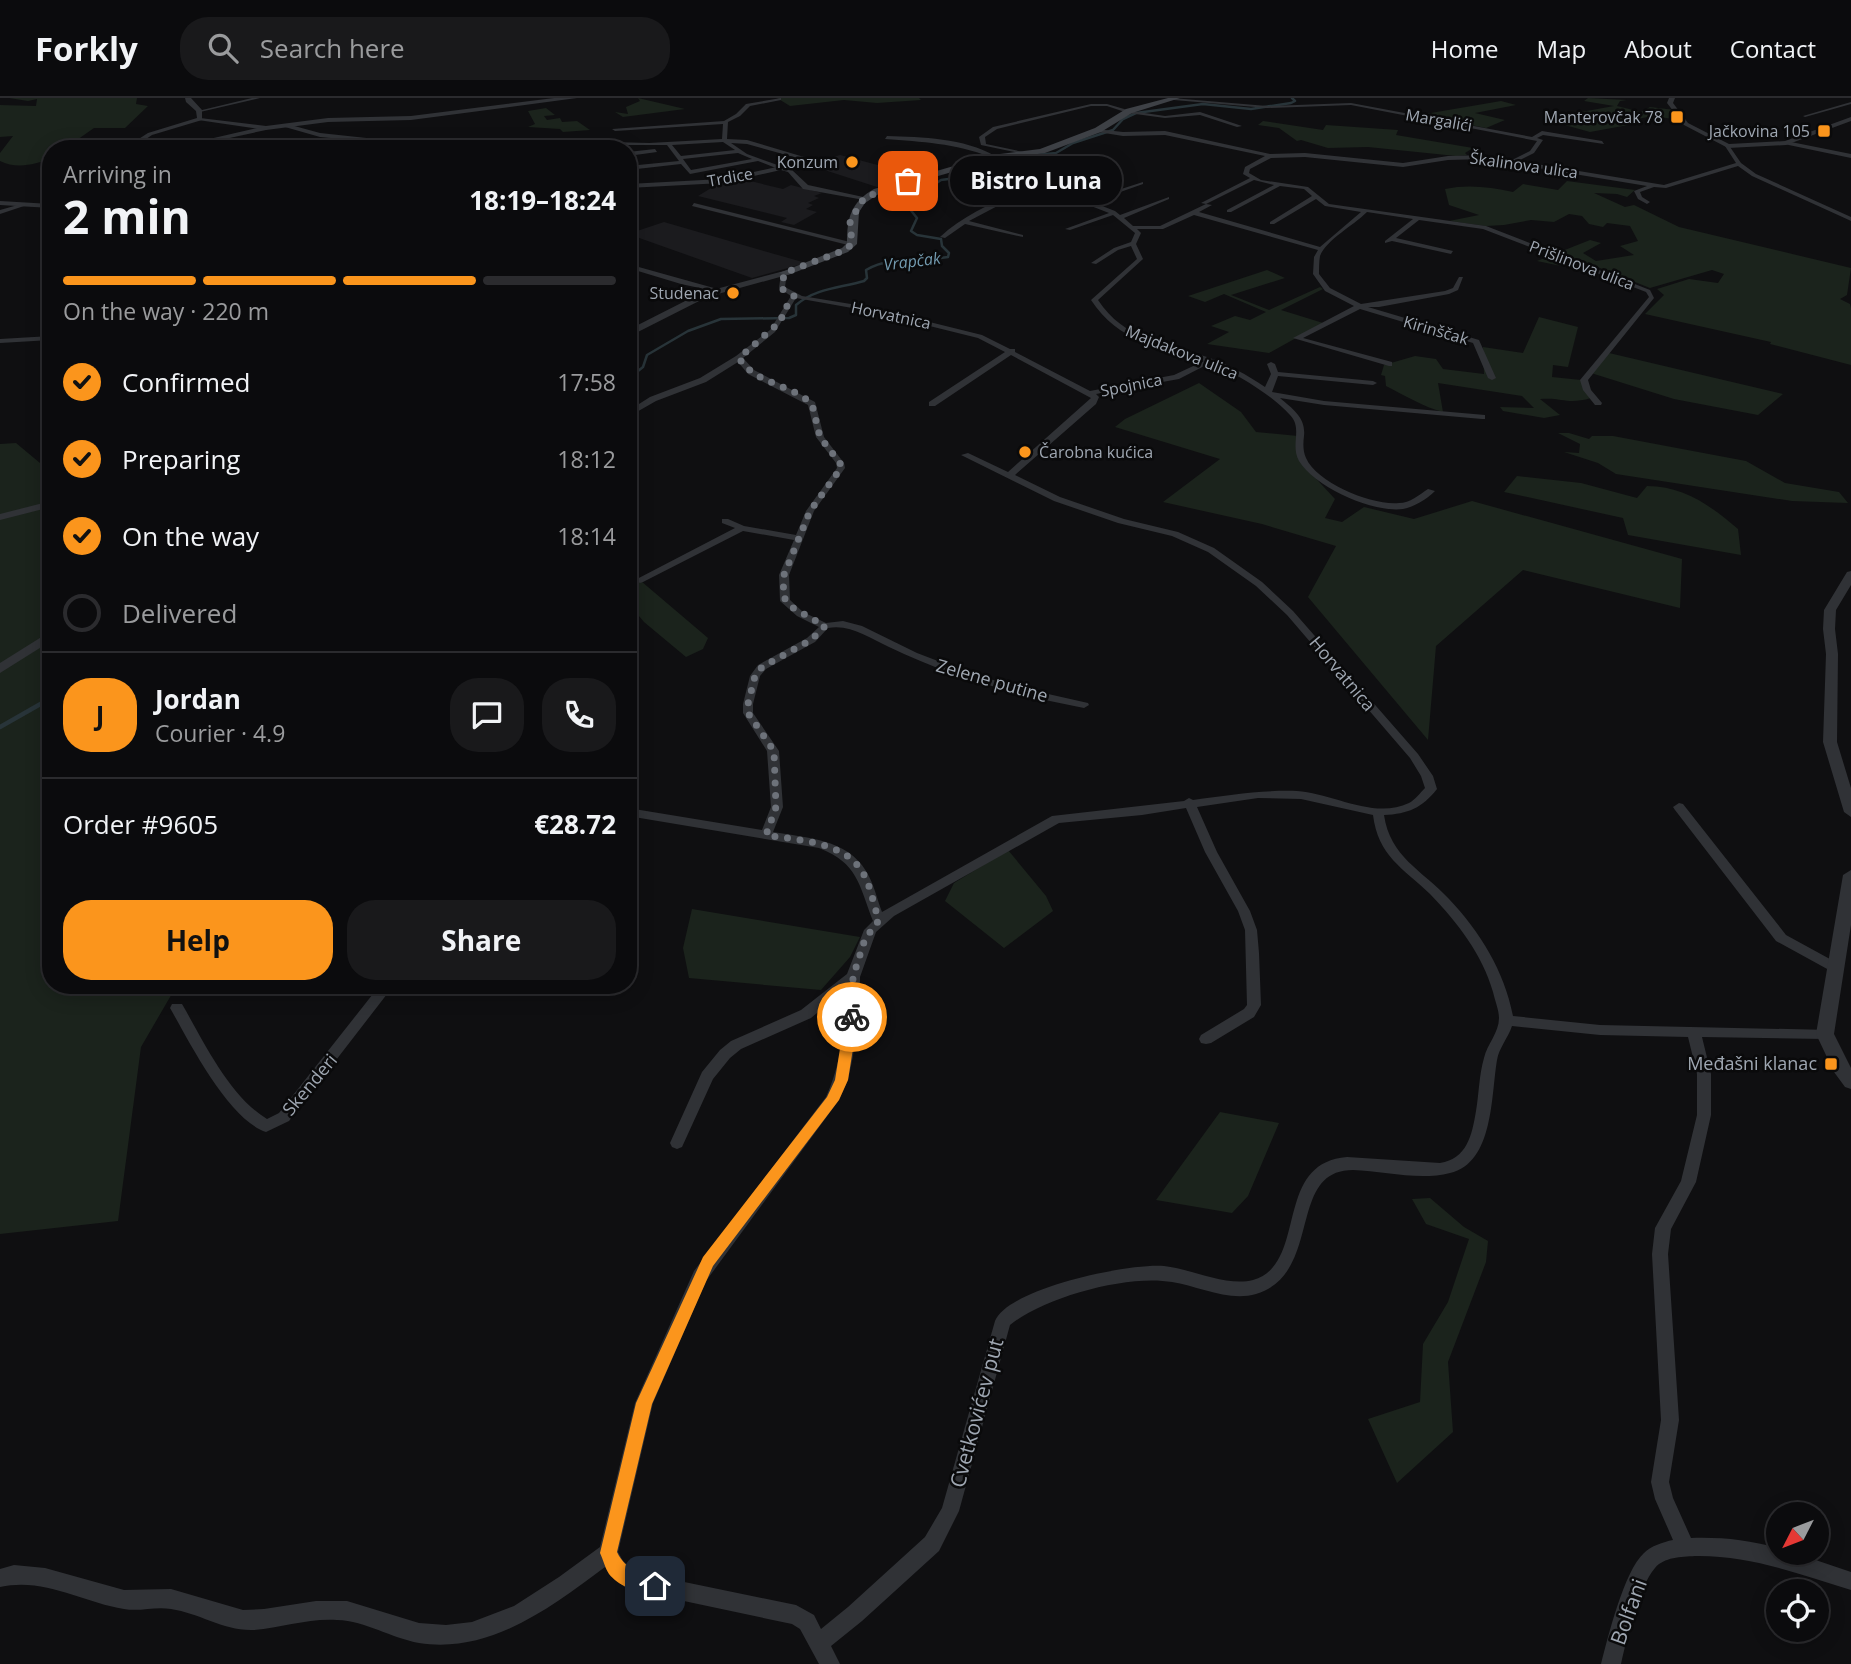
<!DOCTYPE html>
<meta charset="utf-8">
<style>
:root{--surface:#0b0b0d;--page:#19191b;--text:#f1f3f6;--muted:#9a9b9d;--line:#2b2b2e;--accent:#fb951c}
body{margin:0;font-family:"Open Sans",sans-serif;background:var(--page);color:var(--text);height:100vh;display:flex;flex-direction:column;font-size:26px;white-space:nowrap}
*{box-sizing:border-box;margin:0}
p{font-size:23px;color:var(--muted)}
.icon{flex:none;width:38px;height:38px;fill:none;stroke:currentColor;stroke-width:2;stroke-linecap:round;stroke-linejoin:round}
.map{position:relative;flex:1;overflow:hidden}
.details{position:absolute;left:42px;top:42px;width:595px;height:854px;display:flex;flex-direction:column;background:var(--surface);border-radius:28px;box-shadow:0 4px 18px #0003,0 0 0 2px var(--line)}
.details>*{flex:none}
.needle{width:46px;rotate:228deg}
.fabs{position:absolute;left:1766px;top:1404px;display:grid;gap:14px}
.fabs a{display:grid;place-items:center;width:63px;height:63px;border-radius:50%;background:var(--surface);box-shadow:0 4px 18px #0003,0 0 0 2px var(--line);font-size:35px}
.pin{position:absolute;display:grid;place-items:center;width:60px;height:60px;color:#fff;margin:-30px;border-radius:14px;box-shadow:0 4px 10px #0006}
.courier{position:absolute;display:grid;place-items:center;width:70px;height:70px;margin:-35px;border:5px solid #fb951c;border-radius:50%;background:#fff;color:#222;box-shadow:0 2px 9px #0007}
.bubble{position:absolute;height:49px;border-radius:24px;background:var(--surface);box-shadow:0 4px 18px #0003,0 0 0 2px var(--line);font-size:23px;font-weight:700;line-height:49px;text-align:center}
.overview em{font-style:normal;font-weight:700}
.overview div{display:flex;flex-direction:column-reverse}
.overview{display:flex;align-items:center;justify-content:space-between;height:119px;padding:0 21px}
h1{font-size:46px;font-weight:700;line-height:52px}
.bar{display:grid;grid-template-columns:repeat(4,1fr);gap:10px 7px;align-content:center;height:84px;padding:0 21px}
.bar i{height:9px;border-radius:5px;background:var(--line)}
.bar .selected{background:var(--accent)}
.bar p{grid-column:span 4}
.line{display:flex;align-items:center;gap:18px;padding:0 21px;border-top:2px solid var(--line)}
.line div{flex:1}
.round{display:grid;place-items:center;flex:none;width:74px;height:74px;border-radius:28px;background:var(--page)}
ol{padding:0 21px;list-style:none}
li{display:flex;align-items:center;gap:21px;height:77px}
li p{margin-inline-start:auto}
li .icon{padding:7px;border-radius:50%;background:var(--accent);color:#111;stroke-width:4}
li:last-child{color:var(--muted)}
li i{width:38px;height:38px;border:4px solid var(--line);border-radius:50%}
.primary-button{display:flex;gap:14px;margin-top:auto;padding:14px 21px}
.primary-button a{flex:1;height:80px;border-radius:28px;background:var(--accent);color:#111;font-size:28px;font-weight:700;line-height:80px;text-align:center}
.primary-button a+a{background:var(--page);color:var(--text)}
header{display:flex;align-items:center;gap:42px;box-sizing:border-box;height:98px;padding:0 35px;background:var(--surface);border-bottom:2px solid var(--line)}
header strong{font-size:33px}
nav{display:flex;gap:38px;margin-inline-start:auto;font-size:24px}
.search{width:490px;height:63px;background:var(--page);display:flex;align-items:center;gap:18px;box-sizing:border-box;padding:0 24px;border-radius:28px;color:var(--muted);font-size:26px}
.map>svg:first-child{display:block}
.built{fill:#1b1b1e}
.green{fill:#1b231c}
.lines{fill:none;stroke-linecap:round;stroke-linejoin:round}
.stream-far1{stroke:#283439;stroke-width:2.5}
.stream{stroke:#283439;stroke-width:4.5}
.minor{fill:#303236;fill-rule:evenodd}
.tertiary{fill:#303236;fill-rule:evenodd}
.secondary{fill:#3e4146;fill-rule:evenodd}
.route{fill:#fb951c}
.done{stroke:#6d727a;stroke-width:7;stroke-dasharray:0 12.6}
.poi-dot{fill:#fb951c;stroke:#0a0a0b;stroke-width:2.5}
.labels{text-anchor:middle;stroke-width:5;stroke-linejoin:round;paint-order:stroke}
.far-poi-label{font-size:16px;fill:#9fa7b2;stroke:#0a0a0b;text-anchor:end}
.far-street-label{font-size:16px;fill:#9fa7b2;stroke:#0a0a0b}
.far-water-label{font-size:16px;font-style:italic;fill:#739bb0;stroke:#0a0a0b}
.street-label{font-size:18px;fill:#9fa7b2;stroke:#0a0a0b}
.poi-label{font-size:18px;fill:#9fa7b2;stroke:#0a0a0b;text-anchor:end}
.near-street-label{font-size:21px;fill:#9fa7b2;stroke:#0a0a0b}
</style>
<header>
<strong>Forkly</strong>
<div class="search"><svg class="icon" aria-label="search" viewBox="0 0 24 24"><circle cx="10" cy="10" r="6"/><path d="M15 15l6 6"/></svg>Search here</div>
<nav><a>Home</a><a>Map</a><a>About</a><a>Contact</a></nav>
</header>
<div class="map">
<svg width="1851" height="1566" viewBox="0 0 1851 1566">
<rect width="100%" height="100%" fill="#0f0f11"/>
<path class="built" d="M840,57L885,69L915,78L877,89L809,67Z
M742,81L783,91L791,87L822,95L814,98L819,100L808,105L813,107L806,111L817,114L794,127L781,124L787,120L698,98L721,84Z
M664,124L757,151L806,165L752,180L628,136Z"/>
<path class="green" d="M9,0H137L136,6L148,8L125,30H94L64,51H51V60C35,67 16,71 0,63V55L13,38L0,39V7L36,8L37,1L28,3Z
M638,0L685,11L623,19L615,14L628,16L626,9L640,3Z
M777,0H919L921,2L877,5L844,2L790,8Z
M1588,0L1627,2L1620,3L1617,8L1641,14L1650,9L1675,12L1686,23L1653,18L1627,23L1634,26L1590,34L1543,21L1614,8L1584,3Z
M1501,3L1516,7L1475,15L1505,22L1486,30L1419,17Z
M546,10L555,17L544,18L547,22L560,20L562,24L577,23L590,32L563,34L560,31L528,29L535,26L528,13Z
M1263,23L1323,32L1326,27L1398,32L1396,37L1473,50L1465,55L1467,57L1456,58L1368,49L1328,50L1301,42L1297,43L1279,30L1258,27Z
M1567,83L1635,92L1627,99L1617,96L1594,95L1625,109L1634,107L1679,129L1851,170L1847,197L1840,201L1850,206L1851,210V267L1770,246L1771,244L1645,216L1664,197L1657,191L1689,181L1718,185L1724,176L1712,172L1650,190L1580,162L1561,168L1537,163L1590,142L1601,145L1583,155L1596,163L1634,157L1620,148L1638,143L1630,128L1607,125L1603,129L1589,126L1582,118L1569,116L1554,124L1531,122L1504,127L1486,128L1449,123L1479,117L1449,107L1445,91C1468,86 1490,89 1513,94L1523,86L1558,92Z
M1267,172L1285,180L1231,197L1269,212L1320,189L1323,191L1281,212L1323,225L1269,255L1207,246L1229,234L1211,228L1235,218L1250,222L1266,214L1224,196L1205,204L1188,198Z
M1539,219L1578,229L1568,269L1553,267L1552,279L1581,282L1591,300C1567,307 1563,299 1540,301L1560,317L1544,320L1503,313L1500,309L1534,310L1522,298L1438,285L1443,314C1426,310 1402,296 1386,288L1385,278L1381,277L1384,267L1415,258L1436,261L1443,271L1484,276L1483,249L1523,255Z
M1609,255L1783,296L1758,317L1674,301L1591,275Z
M1199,285L1241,314L1256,334L1298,338L1309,373L1335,401L1325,420L1342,424L1364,409L1414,421L1472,403L1682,461L1680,510L1523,472L1436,548L1428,642L1308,499L1336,448L1262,426L1163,404L1220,361L1115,329L1125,321Z
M1558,335H1569L1589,341L1592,338H1613L1746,363L1785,385L1839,394L1848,405L1792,403L1616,376L1598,365L1564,354L1579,355L1580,346Z
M16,345L46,370H51V887H177L141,949L118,1123L0,1136V346Z
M1517,378L1581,385L1637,400L1647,388C1684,388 1711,408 1738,431L1741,457L1628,437L1623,420L1504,394Z
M628,472L708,540L703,551L686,559L644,524L628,505Z
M1008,752L1046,798L1053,813L1004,850L945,803L954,785Z
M692,811L860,839L850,859L821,892L689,880L683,850Z
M1220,1014L1279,1025L1248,1098L1232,1115L1156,1102Z
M1430,1100L1464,1129L1488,1143L1486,1164L1448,1264L1453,1334L1397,1385L1368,1321L1420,1304L1423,1246L1448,1204L1469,1141L1426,1126L1412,1101Z"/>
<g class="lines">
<path class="stream-far1" d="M628,281L643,269L647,257L688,233L721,221L789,220L796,217V207C816,190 840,190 864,183L867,180L866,172C891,157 920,164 948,159L949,155L942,148L941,141L917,137L911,133L917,120L909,110L933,98L928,91L941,82L978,77L979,69L997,61L1056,55L1073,45L1113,32L1123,21L1136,15L1203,6L1251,11L1291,5L1295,3L1292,0"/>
<path class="stream" d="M0,629L51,600"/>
<path class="minor" d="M252,0H260L200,14L198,13Z
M781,0V2L750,8L740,18L728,24L727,41L747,42L804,59L801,61L747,46L731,45L747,56L783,69L781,72L758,63L690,76L681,66L628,72V68L679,63L667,47H573L526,51L573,43L649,45L722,41L723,26L615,33L612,31L724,23L736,16L746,6ZM723,44L735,52L681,58L672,47ZM738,55L752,61L691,72L683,61Z
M1172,0L1267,8L1351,5L1532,39L1542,33L1602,43L1604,46L1543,37L1537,40L1543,42L1534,55L1518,63L1664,87L1736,65L1725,48L1728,46L1741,65L1756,76L1851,119V123L1849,122L1752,78L1738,68L1666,90L1654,89L1640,94L1642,99L1650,104L1647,106L1638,101L1634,93L1647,88L1484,61L1448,62L1403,69L1305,59L1271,60L1250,71L1249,75L1261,82L1308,89L1329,106L1486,128L1650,192L1654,200L1588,282L1591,292L1602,305L1601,307H1595L1583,292L1580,282L1649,199L1646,194L1483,131L1419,122L1396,140L1453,153L1451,156L1392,143L1385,145V143L1413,121L1367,114C1353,128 1327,141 1320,158C1319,163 1319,171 1319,176L1330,190L1361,206L1445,193L1453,190L1459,179H1463L1458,192L1449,196L1379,209H1368L1479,242L1496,280L1492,282L1488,280L1473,245L1360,211L1303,240L1392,264V268H1389L1293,240L1354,208L1325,193L1313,176L1314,159L1318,152L1194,117L1163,131H1137L1141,135L1136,146L1143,161L1098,202C1124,242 1165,245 1207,259C1228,266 1247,277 1265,289L1271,276L1267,266L1271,264L1275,266L1278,274L1373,283L1377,285L1373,287L1278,278L1272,294L1324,303L1485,317V321H1482L1324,307L1280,300C1293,311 1306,320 1304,338C1303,346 1303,353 1306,360C1317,385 1373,408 1399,405C1410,405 1419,397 1428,391L1435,393C1427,401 1414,409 1403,411C1372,415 1315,389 1299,363C1290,347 1303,330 1290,317C1272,297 1236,275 1210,265L1179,281L1096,296L1099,299L1096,306L1015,377L1060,399L1124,421L1178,434L1214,450L1262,484L1293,513L1418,656L1433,678L1437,691C1422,710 1408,716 1384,717C1390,759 1422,772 1449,801C1480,834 1504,872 1513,918L1600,927L1830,932L1832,936L1830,940L1825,941L1702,939L1711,976V1017L1696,1084L1671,1131L1668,1156L1679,1322L1669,1384L1673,1400L1691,1440C1721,1439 1749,1442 1778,1450V1454H1792L1851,1474V1492C1799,1476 1750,1457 1695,1458C1681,1459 1664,1459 1655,1470C1638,1490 1627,1540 1621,1566H1601C1608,1539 1624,1473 1644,1455C1651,1448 1663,1444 1673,1442L1655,1401L1651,1384L1661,1322L1652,1156L1655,1130L1681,1083L1697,1017V976L1688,939L1600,937L1512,928C1508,940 1499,950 1497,962C1491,997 1494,1065 1450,1075C1419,1083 1384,1073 1353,1072C1286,1072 1324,1175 1256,1196C1229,1204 1198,1188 1172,1184C1128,1176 1044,1199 1010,1227L959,1413L939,1453L862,1523L831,1548L840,1566H819L800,1531L792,1526L632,1492C621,1488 611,1479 605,1469C551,1509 491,1556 419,1545C391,1540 366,1523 337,1522C309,1520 281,1530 253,1532C224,1533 199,1515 171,1511C155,1508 140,1514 124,1511C82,1504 44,1479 0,1489V1471L14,1467L45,1470L124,1492L171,1491L243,1512L264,1511L316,1503H347L419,1525L446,1527L472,1524L514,1508L559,1479L600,1449L635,1305L694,1173L826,999C841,966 846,927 846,891L811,920L741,951L730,960L713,981L682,1049L677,1051L672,1049L670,1045L702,974L720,952L731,943L801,912L847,876L864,832L873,823C859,787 858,765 819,750L628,718V710L762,732L771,709L767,653L743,615V606L750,578L758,567L807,540L819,529L797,518L780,503L779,477L794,442L743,433L643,484L640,485L635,482L735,430L722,425V421H728L744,428L796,437L806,413L837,370L836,365L816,339L808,307L748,276L738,264L706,284L656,303L628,319V313L650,299L700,280L736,258L770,232L791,198L779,190L781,175L784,173L787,175L785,189L802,198L869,209L982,237L1010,251H1015V254L1090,293L1174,277L1204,263C1159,248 1119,245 1091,202L1137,161L1131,148L1118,152L1096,166L1091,165L1114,150L1131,144L1135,135L1113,117L1070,132L1065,131L1109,115L1042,89L1005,104L969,123L1023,137V139L965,126L945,140L940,139C966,115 1002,100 1037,87L1030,79L1039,68L1031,55L1034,53L1045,68L1036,79L1039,84L1087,102L1143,84V86L1092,104L1115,113L1120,117L1169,99V101L1124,120L1133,128H1160L1206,106L1201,105L1250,80L1243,76L1245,69L1265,58L1165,37L1123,38L1098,34L1096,31L1123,34L1165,33L1270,56L1305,55L1403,65L1448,58L1484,57L1512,62L1530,53L1537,43L1351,7L1267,10L1174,2ZM1254,82L1274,87L1227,112V114H1231L1280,88L1304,91L1312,98L1270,124V126H1274L1316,101L1325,108L1361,114L1320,149L1199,114L1212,107L1206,106ZM796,200L869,213L978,240L1005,254L929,304V308H935L1011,257L1091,300L1008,374L968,355L961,357L1054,403L1118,425L1172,438L1208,454L1256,488L1287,517L1410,660L1421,678L1425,690C1420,695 1415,702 1409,705C1374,722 1332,695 1297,693C1261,692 1229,697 1193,702L1189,700L1184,703L1052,718L882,814C877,801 874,786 866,773C847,741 807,740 773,734L783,709L779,653L753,615V606L760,578L766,571L815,544L828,530C851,526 869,540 889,549C951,579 1017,597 1084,610L1089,607L1088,605L1013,588L964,573L917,555L862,528L843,523L826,525L803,514L790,502L789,477L814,413L845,370L844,365L824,339L815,304L754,272L743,260L775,234ZM1258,700L1301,701L1373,717C1378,758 1403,770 1430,796C1458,825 1482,856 1493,894C1495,903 1499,912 1499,920C1499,935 1487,946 1484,960C1479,977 1479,995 1476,1013C1472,1037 1467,1061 1440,1065L1347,1059C1272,1065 1309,1166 1253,1182C1227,1189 1191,1171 1164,1168C1129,1165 1009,1190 995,1223L942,1410L925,1439L848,1509L821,1531L814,1517L796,1507L636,1474L623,1463L618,1454L653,1305L706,1183L839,1002L848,982L853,958L860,907V879L876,834L894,818L1059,725L1142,717L1186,710L1205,754L1238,813L1245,832L1247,907L1244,911L1201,937L1199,941L1201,945L1206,946L1211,945L1254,919L1261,907L1259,855L1257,832L1250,813L1217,754L1197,709Z
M1851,4V6L1805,19L1803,18Z
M1091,6H1107L1131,13L1165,18L1200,14L1242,28L1237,29L1200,17L1165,20L1128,15L1107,8H1091L997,31L985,39L986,46L1028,55V57L981,47L979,39L993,29Z
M200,20L266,28L269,30L266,32L198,22Z
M287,26L320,35L385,42L405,51H398L384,45L320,39L285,29Z
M887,38C922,39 964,40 995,58L990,59C955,45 922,44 885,41Z
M1786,43L1851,56V60L1784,46Z
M655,51L657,54L628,58V54Z
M25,105L30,106L0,116V112Z
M694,105L854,145L855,146L852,148L692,108Z
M628,166L721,192L718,194L681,186L628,170Z
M51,238V242L0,245V241Z
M51,403V409L0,422V416Z
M1679,705L1683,706L1786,837L1839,866L1841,869L1839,872H1829L1776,843L1675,712L1673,709Z
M380,887H394L289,1023L266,1034C228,1021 190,945 170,910L172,906H182C204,944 229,998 267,1021L279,1015Z"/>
<path class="tertiary" d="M185,0H191L202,12V22L152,37L131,51H123L148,35L197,20L196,13L186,4Z
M554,0H577L411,22L328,24L266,32L179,51H166L266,28L328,20L411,18Z
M1669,0H1675L1673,5L1688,25L1729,46L1785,43L1851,19V23L1786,47L1728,50L1684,27L1667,5Z
M781,68L792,72L808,87L868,100L864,102L803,91L788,74L781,72L722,85L628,90V86L722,81Z
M0,103L51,106V110L0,107Z
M784,173H787V177L707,199L628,239V232L701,195Z
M1851,473V487L1836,512L1835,531L1838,556L1837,644L1851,690V719L1844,714L1823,644L1826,556L1823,531L1824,512L1847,474Z
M51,533V543L0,575V565Z
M1851,772V827L1834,936L1851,970V991L1845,989L1834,974L1816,936L1843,777Z"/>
<path class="secondary" d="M1168,0H1180L1132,15L1101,34L1045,55L993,62L880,95L865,105L859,114L857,146L848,154L788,177L779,175L842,150L847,145C847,120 851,104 874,91L992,57L1040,51L1095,30L1126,11Z"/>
</g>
<path class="route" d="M852,914L858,919L848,982L839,1002L713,1168L652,1306L617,1454C627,1475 642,1473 661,1481L664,1488L661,1494C646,1500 619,1489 609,1476C605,1470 603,1461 600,1455L636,1305L703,1159L827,999L835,982L845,919Z"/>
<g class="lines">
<path class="done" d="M852,919L853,879L865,841L879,822C874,809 872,794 866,781C850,743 801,743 766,737L776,709L774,653L748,615V606L755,578L762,569L811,542L825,528L790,508L783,498L784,477L810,413L841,370L840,365L820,339L812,306C791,286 755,286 739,260L781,223L783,214L794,198L782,191L784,175L845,152L852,146L850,123L864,100L908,83"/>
</g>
<g class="poi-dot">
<rect x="1670" y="12" width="14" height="14" rx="3.5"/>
<rect x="1817" y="26" width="14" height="14" rx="3.5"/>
<circle cx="852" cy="64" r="7"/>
<circle cx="733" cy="195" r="7"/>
<circle cx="1025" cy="354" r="7"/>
<rect x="1824" y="959" width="14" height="14" rx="3.5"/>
</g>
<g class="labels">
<g class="far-poi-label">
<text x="1663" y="25">Manterovčak 78</text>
<text x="1810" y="39">Jačkovina 105</text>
<text x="838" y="70">Konzum</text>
<text x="719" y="201">Studenac</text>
<text x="1039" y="360" text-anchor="start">Čarobna kućica</text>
</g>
<g class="far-street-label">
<text transform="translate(1439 22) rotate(10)" y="6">Margalići</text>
<text transform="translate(1524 67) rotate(8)" y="6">Škalinova ulica</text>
<text transform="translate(730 79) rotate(-10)" y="6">Trdice</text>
<text transform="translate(1582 167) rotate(21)" y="6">Prišlinova ulica</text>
<text transform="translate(891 217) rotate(12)" y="6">Horvatnica</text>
<text transform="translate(1436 232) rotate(16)" y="6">Kirinščak</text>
<text transform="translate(1182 254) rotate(22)" y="6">Majdakova ulica</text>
<text transform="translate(1131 287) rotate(-11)" y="6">Spojnica</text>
</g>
<g class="far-water-label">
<text transform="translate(912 163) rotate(-7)" y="6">Vrapčak</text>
</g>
<g class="street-label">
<text transform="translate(1342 576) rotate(50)" y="6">Horvatnica</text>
<text transform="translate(992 583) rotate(16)" y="6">Zelene putine</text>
<text transform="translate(310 987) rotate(-50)" y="6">Skenderi</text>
</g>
<g class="poi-label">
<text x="1817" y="972">Međašni klanac</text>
</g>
<g class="near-street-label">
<text transform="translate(977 1315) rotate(-75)" y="7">Cvetkovićev put</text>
<text transform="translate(1629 1514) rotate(-70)" y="7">Bolfani</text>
</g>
</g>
</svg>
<div class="fabs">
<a><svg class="needle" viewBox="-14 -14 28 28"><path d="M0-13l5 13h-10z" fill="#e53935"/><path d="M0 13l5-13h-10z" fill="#9a9b9d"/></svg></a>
<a><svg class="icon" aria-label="locate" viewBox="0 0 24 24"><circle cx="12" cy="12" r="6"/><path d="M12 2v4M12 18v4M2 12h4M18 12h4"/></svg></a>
</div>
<div class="pin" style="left:908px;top:83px;background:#ea580c"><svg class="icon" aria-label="bag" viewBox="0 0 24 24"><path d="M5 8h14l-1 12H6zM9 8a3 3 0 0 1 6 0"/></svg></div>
<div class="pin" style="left:655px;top:1488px;background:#1f2937"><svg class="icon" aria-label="home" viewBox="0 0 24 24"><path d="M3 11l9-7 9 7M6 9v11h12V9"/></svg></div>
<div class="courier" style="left:852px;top:919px"><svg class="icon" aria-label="bike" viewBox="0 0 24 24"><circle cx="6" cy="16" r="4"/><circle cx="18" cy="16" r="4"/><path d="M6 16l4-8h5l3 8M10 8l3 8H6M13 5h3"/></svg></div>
<div class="bubble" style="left:950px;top:58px;width:172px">Bistro Luna</div>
<section class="details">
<div class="overview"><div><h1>2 min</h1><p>Arriving in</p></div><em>18:19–18:24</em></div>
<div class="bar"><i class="selected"></i><i class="selected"></i><i class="selected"></i><i></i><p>On the way · 220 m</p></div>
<ol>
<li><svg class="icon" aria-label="check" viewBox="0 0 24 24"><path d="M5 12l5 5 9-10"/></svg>Confirmed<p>17:58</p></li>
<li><svg class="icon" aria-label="check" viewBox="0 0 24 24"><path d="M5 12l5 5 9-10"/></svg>Preparing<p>18:12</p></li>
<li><svg class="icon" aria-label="check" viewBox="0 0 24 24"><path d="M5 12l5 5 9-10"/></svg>On the way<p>18:14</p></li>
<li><i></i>Delivered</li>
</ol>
<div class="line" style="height:126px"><b class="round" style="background:var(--accent);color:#111">J</b><div><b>Jordan</b><p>Courier · 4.9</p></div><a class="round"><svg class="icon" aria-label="chat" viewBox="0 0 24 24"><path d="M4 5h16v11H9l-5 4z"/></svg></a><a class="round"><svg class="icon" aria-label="phone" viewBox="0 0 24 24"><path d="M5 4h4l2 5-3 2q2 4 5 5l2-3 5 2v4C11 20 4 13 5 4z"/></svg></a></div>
<div class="line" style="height:91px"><div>Order #9605</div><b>€28.72</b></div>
<div class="primary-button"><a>Help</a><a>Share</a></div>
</section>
</div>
